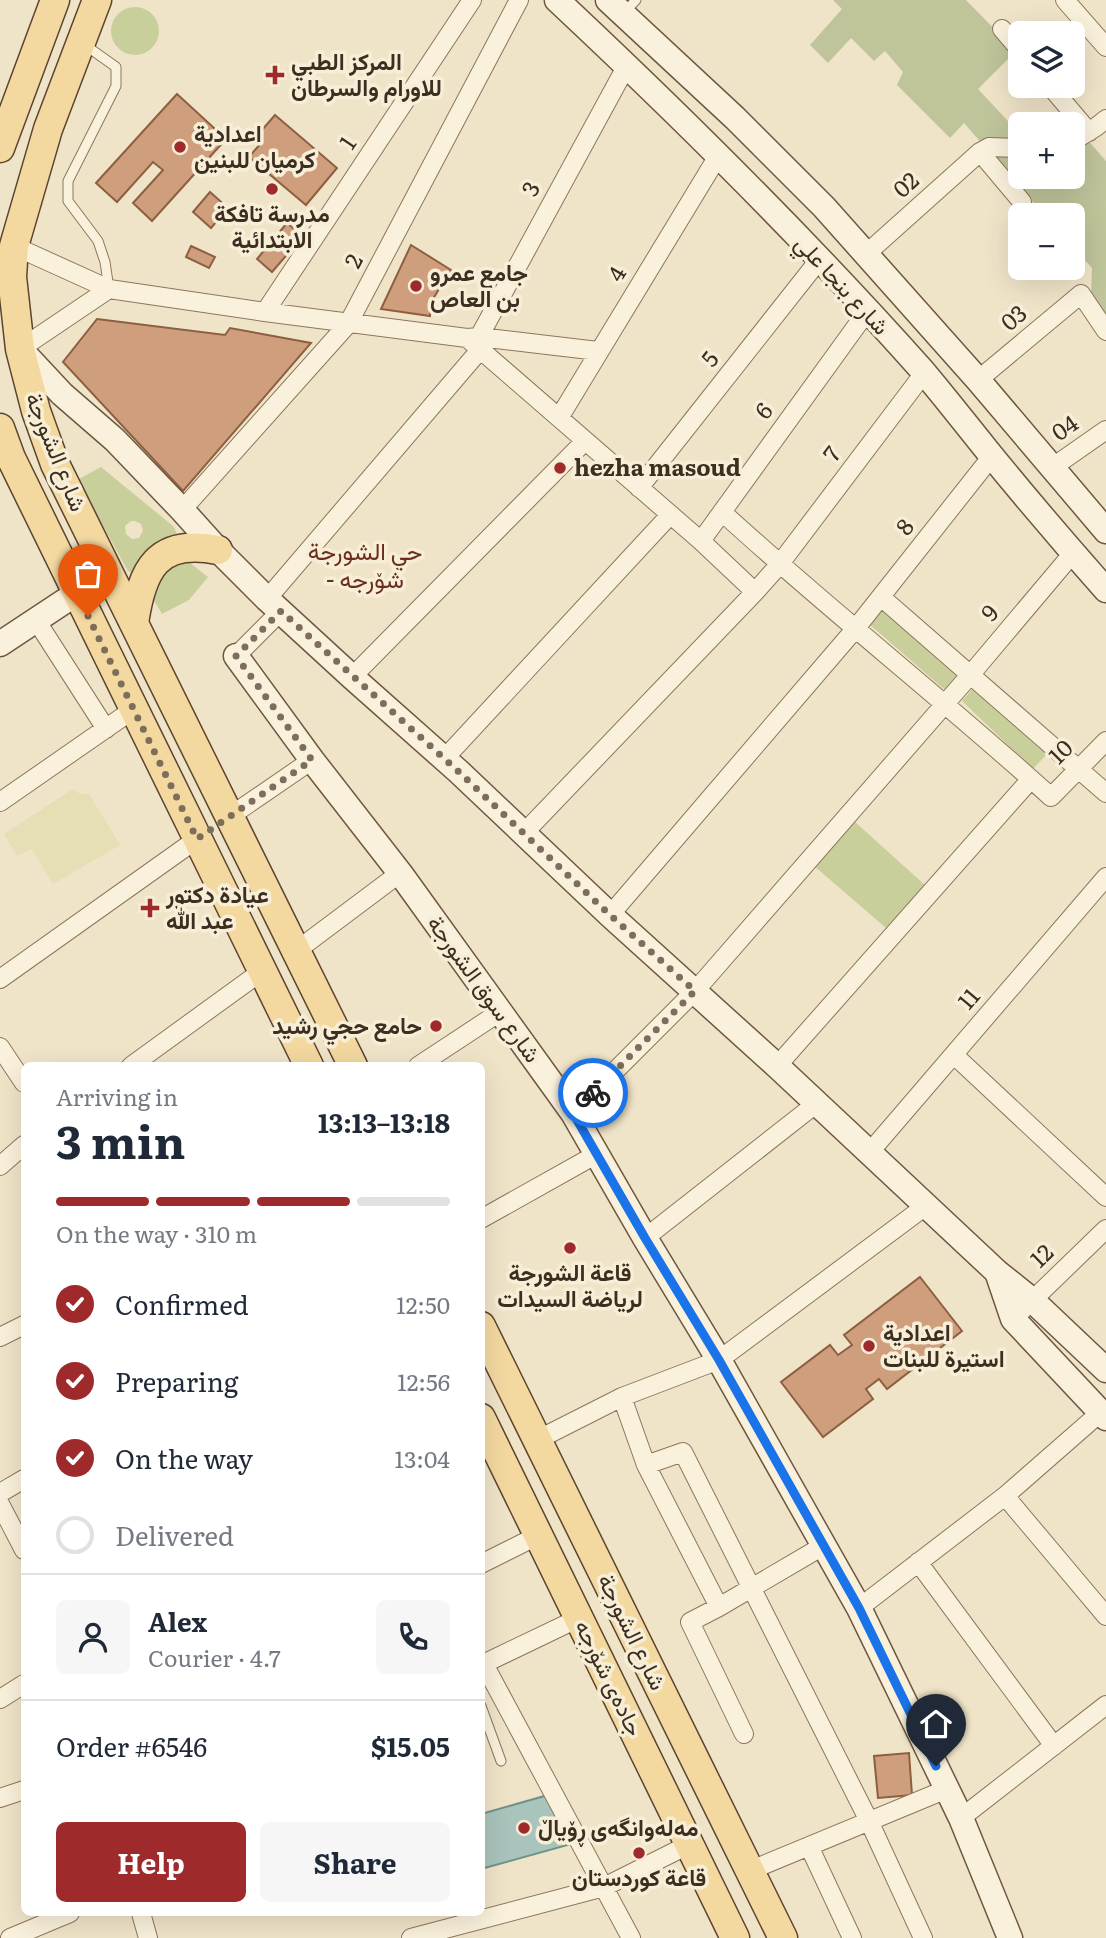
<!DOCTYPE html>
<meta charset="utf-8">
<style>
:root{--surface:#fff;--page:#f6f6f7;--text:#1f2937;--muted:#747a83;--line:#e0e1e3;--accent:#9e2a2b}
body{margin:0;font-family:Literata,Vazirmatn,serif;background:var(--page);color:var(--text);height:100vh;display:flex;flex-direction:column;font-size:26px;white-space:nowrap}
*{box-sizing:border-box;margin:0}
p{font-size:23px;color:var(--muted)}
.icon{flex:none;width:38px;height:38px;fill:none;stroke:currentColor;stroke-width:2;stroke-linecap:round;stroke-linejoin:round}
.map{position:relative;flex:1;overflow:hidden}
.side{position:absolute;left:21px;top:1062px;width:464px;height:854px;display:flex;flex-direction:column;background:var(--surface);border-radius:10px;box-shadow:0 7px 28px #0002}
.side>*{flex:none}
.buttons{position:absolute;left:1008px;top:21px;display:grid;gap:14px}
.buttons a{display:grid;place-items:center;width:77px;height:77px;border-radius:10px;background:var(--surface);box-shadow:0 7px 28px #0002;font-size:35px}
.pin{position:absolute;display:grid;place-items:center;width:60px;height:60px;color:#fff;margin:-72px -30px;border-radius:50% 50% 50% 0;rotate:-45deg;box-shadow:0 0 7px #0007}
.pin .icon{rotate:45deg}
.courier{position:absolute;display:grid;place-items:center;width:70px;height:70px;margin:-35px;border:5px solid #1a73e8;border-radius:50%;background:#fff;color:#222;box-shadow:0 2px 9px #0007}
.headline em{font-style:normal;font-weight:700}
.headline div{display:flex;flex-direction:column-reverse}
.headline{display:flex;align-items:center;justify-content:space-between;height:119px;padding:0 35px}
h1{font-size:46px;font-weight:700;line-height:52px}
.bar{display:grid;grid-template-columns:repeat(4,1fr);gap:10px 7px;align-content:center;height:84px;padding:0 35px}
.bar i{height:9px;border-radius:5px;background:var(--line)}
.bar .current{background:var(--accent)}
.bar p{grid-column:span 4}
.line{display:flex;align-items:center;gap:18px;padding:0 35px;border-top:2px solid var(--line)}
.line div{flex:1}
.round{display:grid;place-items:center;flex:none;width:74px;height:74px;border-radius:10px;background:var(--page)}
ol{padding:0 35px;list-style:none}
li{display:flex;align-items:center;gap:21px;height:77px}
li p{margin-inline-start:auto}
li .icon{padding:7px;border-radius:50%;background:var(--accent);color:#fff;stroke-width:4}
li:last-child{color:var(--muted)}
li i{width:38px;height:38px;border:4px solid var(--line);border-radius:50%}
.button{display:flex;gap:14px;margin-top:auto;padding:14px 35px}
.button a{flex:1;height:80px;border-radius:10px;background:var(--accent);color:#fff;font-size:28px;font-weight:700;line-height:80px;text-align:center}
.button a+a{background:var(--page);color:var(--text)}
.map>svg:first-child{display:block}
.farmland{fill:#e6deb5}
.green{fill:#c9cf9b;fill-rule:evenodd}
.cemetery{fill:#bfc49a}
.water{fill:#a9c4bc;stroke:#6f938a;stroke-width:2}
.building{fill:#cf9f7d;stroke:#8d5f41;stroke-width:2}
.lines{fill:none;stroke-linecap:round;stroke-linejoin:round}
.lane-casing{stroke:#8d765c;stroke-width:11}
.street-casing{stroke:#8d765c;stroke-width:20}
.secondary-casing{stroke:#6f573f;stroke-width:27}
.primary-casing{stroke:#5b4430;stroke-width:31}
.lane{stroke:#faf1dc;stroke-width:9}
.street{stroke:#faf1dc;stroke-width:18}
.secondary{stroke:#faf1dc;stroke-width:24}
.primary{stroke:#f3d9a0;stroke-width:28}
.done{stroke:#7c6e5b;stroke-width:7;stroke-dasharray:0 12.6}
.route{stroke:#1a73e8;stroke-width:9}
.poi-dot{fill:#9e2a2b;stroke:#f7eed8;stroke-width:2.5}
.labels{text-anchor:middle;stroke-width:7;stroke-linejoin:round;paint-order:stroke}
.poi-label{font-size:23px;font-weight:bold;fill:#3d2e20;stroke:#f7eed8;text-anchor:start}
.street-label{font-size:23px;fill:#3d2e20;stroke:#f7eed8}
.neighbourhood-label{font-size:24px;fill:#6b2e1e;stroke:#f7eed8}
</style>
<div class="map">
<svg width="1106" height="1938" viewBox="0 0 1106 1938">
<rect width="100%" height="100%" fill="#f0e4c8"/>
<path class="farmland" d="M73,789L80,794H89L120,845L53,884L32,849L17,856L4,834Z"/>
<path class="green" d="M111 31a24 24 0 1 1 48 0a24 24 0 1 1-48 0Z
M101,467L173,526L179,537C153,545 145,549 134,574L128,571L78,481L79,479ZM131,521H135L141,524L143,531L139,538L132,539L126,534L125,526Z
M176,562H189L208,577L189,600L162,614L149,592L151,583Z
M882,608L960,674L945,690L869,624Z
M974,687L1048,753L1033,769L962,701Z
M854,821L926,886L886,928L813,865Z"/>
<path class="cemetery" d="M833,0H966L1016,51L978,89L1020,134V177H1073V132L1077,128L1106,161V314L1091,294L1092,268L1073,247V215H1044L964,123L950,138L897,85L903,72L885,51L874,61L851,38L828,63L810,45L842,9Z"/>
<path class="water" d="M548,1795L575,1843L481,1869V1814Z"/>
<path class="building" d="M177,94L226,139L152,221L133,203L163,170L153,162L117,202L96,183Z
M275,115L337,168L306,205L249,157L261,143L255,138Z
M210,192L228,208L211,228L193,212Z
M287,223L303,236L272,272L257,259Z
M411,245L451,270L431,302L430,316L381,309Z
M191,246L215,257L209,268L186,257Z
M97,319L225,335L230,328L311,343L183,491L63,362Z
M920,1277L962,1331L887,1389L879,1379L866,1389L873,1399L823,1437L781,1382L830,1345L838,1355L852,1345L844,1335Z
M909,1753L912,1795L878,1798L874,1756Z"/>
<g class="lines">
<g class="lane-casing">
<path id="lane" d="M624,13L636,0
M85,45L116,67V86L68,181V201L98,241L105,262L109,289
M481,1706L501,1761"/>
</g>
<g class="street-casing">
<path id="street" d="M1065,0L1106,47
M1002,29L1020,50
M1050,86L1089,132
M1073,141L1096,127L1106,119
M980,152L1022,202
M14,246L109,289L265,312L467,338L479,337L598,351
M865,255L980,152L989,147L1020,148
M265,312L472,0
M479,337L627,65
M467,338L701,541L755,592
M20,349L109,289
M978,380L1081,294L1106,331
M559,418L718,156
M1053,467L1106,430
M639,488L819,260
M182,510L348,324L519,0
M722,512C829,610 943,699 1051,797L1106,741
M701,541L868,310
M881,597L1106,793
M267,599L479,351
M36,620L106,729
M236,656L281,611
M352,677L585,441
M444,759L670,515
M0,802L134,709
M229,817L312,760
M523,834L755,592L779,565L924,373
M610,915L856,628L992,456
M296,951L400,873
M0,979L197,839
M0,1047L24,1083
M954,1055L1106,1197
M131,1066L262,971
M418,1066L500,1012
M777,1066L1031,779
M573,1113L695,991L971,674L1073,553
M869,1153L1106,877
M0,1166L24,1145
M481,1219L597,1154
M645,1238L817,1103
M1013,1319L1106,1229
M0,1337L24,1325
M622,1397L646,1465L719,1607L690,1622L744,1734
M537,1440L622,1397L719,1360L927,1205
M646,1465L683,1452L869,1821L923,1938
M0,1493L24,1479
M1005,1496L1106,1616
M0,1504L24,1550
M918,1562L1054,1746
M481,1564L539,1535
M719,1607L823,1546
M859,1608L1005,1496L1101,1412
M484,1664L631,1938
M481,1665L579,1618
M0,1699L24,1684
M0,1798L24,1790
M961,1818L1106,1705
M809,1846L852,1938
M749,1871L947,1789
M141,1913L148,1938
M10,1938L70,1913
M411,1938L604,1887L690,1844"/>
</g>
<g class="secondary-casing">
<path id="secondary" d="M557,0C683,118 807,241 922,370C944,396 965,423 986,449C1025,497 1065,544 1106,590
M608,0L735,118L824,207L978,380L1106,531
M20,349L62,394L115,440L182,510L218,550L267,599L352,677L458,771L610,915L777,1066L997,1272L1032,1300L1106,1370
M0,644L77,593
M236,656L312,760L400,873L573,1113L645,1238L719,1360L859,1608L961,1818L1010,1938
M997,1272L1013,1319L1106,1418"/>
</g>
<g class="primary-casing">
<path id="primary" d="M97,0L48,129L14,246L12,277L20,349L36,411L55,464L353,1066
M0,148L55,0
M0,428L11,458L309,1066
M134,623C142,569 157,538 218,550
M481,1326L783,1938
M481,1418L735,1938"/>
</g>
<use href="#lane" class="lane"/>
<use href="#street" class="street"/>
<use href="#secondary" class="secondary"/>
<use href="#primary" class="primary"/>
</g>
<g class="lines">
<path class="done" d="M88,616L197,839L312,760L236,656L281,611L458,771L610,915L695,991L593,1093"/>
<path class="route" d="M593,1093L573,1113L645,1238L719,1360L859,1608L936,1766"/>
</g>
<g class="poi-dot">
<path d="M271.5 64.5h7v7h7v7h-7v7h-7v-7h-7v-7h7z"/>
<circle cx="180" cy="147" r="7"/>
<circle cx="272" cy="189" r="7"/>
<circle cx="416" cy="286" r="7"/>
<circle cx="560" cy="468" r="7"/>
<path d="M146.5 897.5h7v7h7v7h-7v7h-7v-7h-7v-7h7z"/>
<circle cx="436" cy="1026" r="7"/>
<circle cx="570" cy="1248" r="7"/>
<circle cx="869" cy="1346" r="7"/>
<circle cx="524" cy="1828" r="7"/>
<circle cx="639" cy="1853" r="7"/>
</g>
<g class="labels">
<g class="poi-label">
<text x="291" y="70">المركز الطبي<tspan x="291" dy="26">للاورام والسرطان</tspan></text>
<text x="194" y="142">اعدادية<tspan x="194" dy="26">كرميان للبنين</tspan></text>
<text x="272" y="222" text-anchor="middle">مدرسة تافكة<tspan x="272" dy="26">الابتدائية</tspan></text>
<text x="430" y="281">جامع عمرو<tspan x="430" dy="26">بن العاص</tspan></text>
<text x="574" y="476">hezha masoud</text>
<text x="166" y="903">عيادة دكتور<tspan x="166" dy="26">عبد الله</tspan></text>
<text x="422" y="1034" text-anchor="end">حامع حجي رشيد</text>
<text x="570" y="1281" text-anchor="middle">قاعة الشورجة<tspan x="570" dy="26">لرياضة السيدات</tspan></text>
<text x="883" y="1341">اعدادية<tspan x="883" dy="26">استيرة للبنات</tspan></text>
<text x="538" y="1836">مەلەوانگەی ڕۆیاڵ</text>
<text x="639" y="1886" text-anchor="middle">قاعة كوردستان</text>
</g>
<g class="street-label">
<text transform="translate(348 143) rotate(-56)" y="8">1</text>
<text transform="translate(906 185) rotate(-42)" y="8">02</text>
<text transform="translate(531 189) rotate(-61)" y="8">3</text>
<text transform="translate(354 261) rotate(-62)" y="8">2</text>
<text transform="translate(617 274) rotate(-59)" y="8">4</text>
<text transform="translate(842 285) rotate(47)" y="8">شارع بنجا علي</text>
<text transform="translate(1014 318) rotate(-40)" y="8">03</text>
<text transform="translate(710 359) rotate(-52)" y="8">5</text>
<text transform="translate(764 411) rotate(-54)" y="8">6</text>
<text transform="translate(1065 428) rotate(-35)" y="8">04</text>
<text transform="translate(56 452) rotate(68)" y="8">شارع الشورجة</text>
<text transform="translate(832 454) rotate(-53)" y="8">7</text>
<text transform="translate(905 527) rotate(-52)" y="8">8</text>
<text transform="translate(990 613) rotate(-50)" y="8">9</text>
<text transform="translate(1061 752) rotate(-45)" y="8">10</text>
<text transform="translate(484 989) rotate(54)" y="8">شارع سوق الشورجة</text>
<text transform="translate(969 999) rotate(-50)" y="8">11</text>
<text transform="translate(1042 1256) rotate(-44)" y="8">12</text>
<text transform="translate(632 1632) rotate(64)" y="8">شارع الشورجة</text>
<text transform="translate(609 1678) rotate(64)" y="8">جادەی شۆرجە</text>
</g>
<g class="neighbourhood-label">
<text x="365" y="560">حي الشورجة<tspan x="365" dy="28">- شۆرجە</tspan></text>
</g>
</g>
</svg>
<div class="buttons">
<a><svg class="icon" aria-label="layers" viewBox="0 0 24 24"><path d="M12 4l9 5-9 5-9-5zM3 14l9 5 9-5"/></svg></a>
<a>+</a>
<a>−</a>
</div>
<div class="pin" style="left:88px;top:616px;background:#ea580c"><svg class="icon" aria-label="bag" viewBox="0 0 24 24"><path d="M5 8h14l-1 12H6zM9 8a3 3 0 0 1 6 0"/></svg></div>
<div class="pin" style="left:936px;top:1766px;background:#1f2937"><svg class="icon" aria-label="home" viewBox="0 0 24 24"><path d="M3 11l9-7 9 7M6 9v11h12V9"/></svg></div>
<div class="courier" style="left:593px;top:1093px"><svg class="icon" aria-label="bike" viewBox="0 0 24 24"><circle cx="6" cy="16" r="4"/><circle cx="18" cy="16" r="4"/><path d="M6 16l4-8h5l3 8M10 8l3 8H6M13 5h3"/></svg></div>
<section class="side">
<div class="headline"><div><h1>3 min</h1><p>Arriving in</p></div><em>13:13–13:18</em></div>
<div class="bar"><i class="current"></i><i class="current"></i><i class="current"></i><i></i><p>On the way · 310 m</p></div>
<ol>
<li><svg class="icon" aria-label="check" viewBox="0 0 24 24"><path d="M5 12l5 5 9-10"/></svg>Confirmed<p>12:50</p></li>
<li><svg class="icon" aria-label="check" viewBox="0 0 24 24"><path d="M5 12l5 5 9-10"/></svg>Preparing<p>12:56</p></li>
<li><svg class="icon" aria-label="check" viewBox="0 0 24 24"><path d="M5 12l5 5 9-10"/></svg>On the way<p>13:04</p></li>
<li><i></i>Delivered</li>
</ol>
<div class="line" style="height:126px"><a class="round"><svg class="icon" aria-label="person" viewBox="0 0 24 24"><circle cx="12" cy="8" r="4"/><path d="M4 21q1-7 8-7t8 7"/></svg></a><div><b>Alex</b><p>Courier · 4.7</p></div><a class="round"><svg class="icon" aria-label="phone" viewBox="0 0 24 24"><path d="M5 4h4l2 5-3 2q2 4 5 5l2-3 5 2v4C11 20 4 13 5 4z"/></svg></a></div>
<div class="line" style="height:91px"><div>Order #6546</div><b>$15.05</b></div>
<div class="button"><a>Help</a><a>Share</a></div>
</section>
</div>
